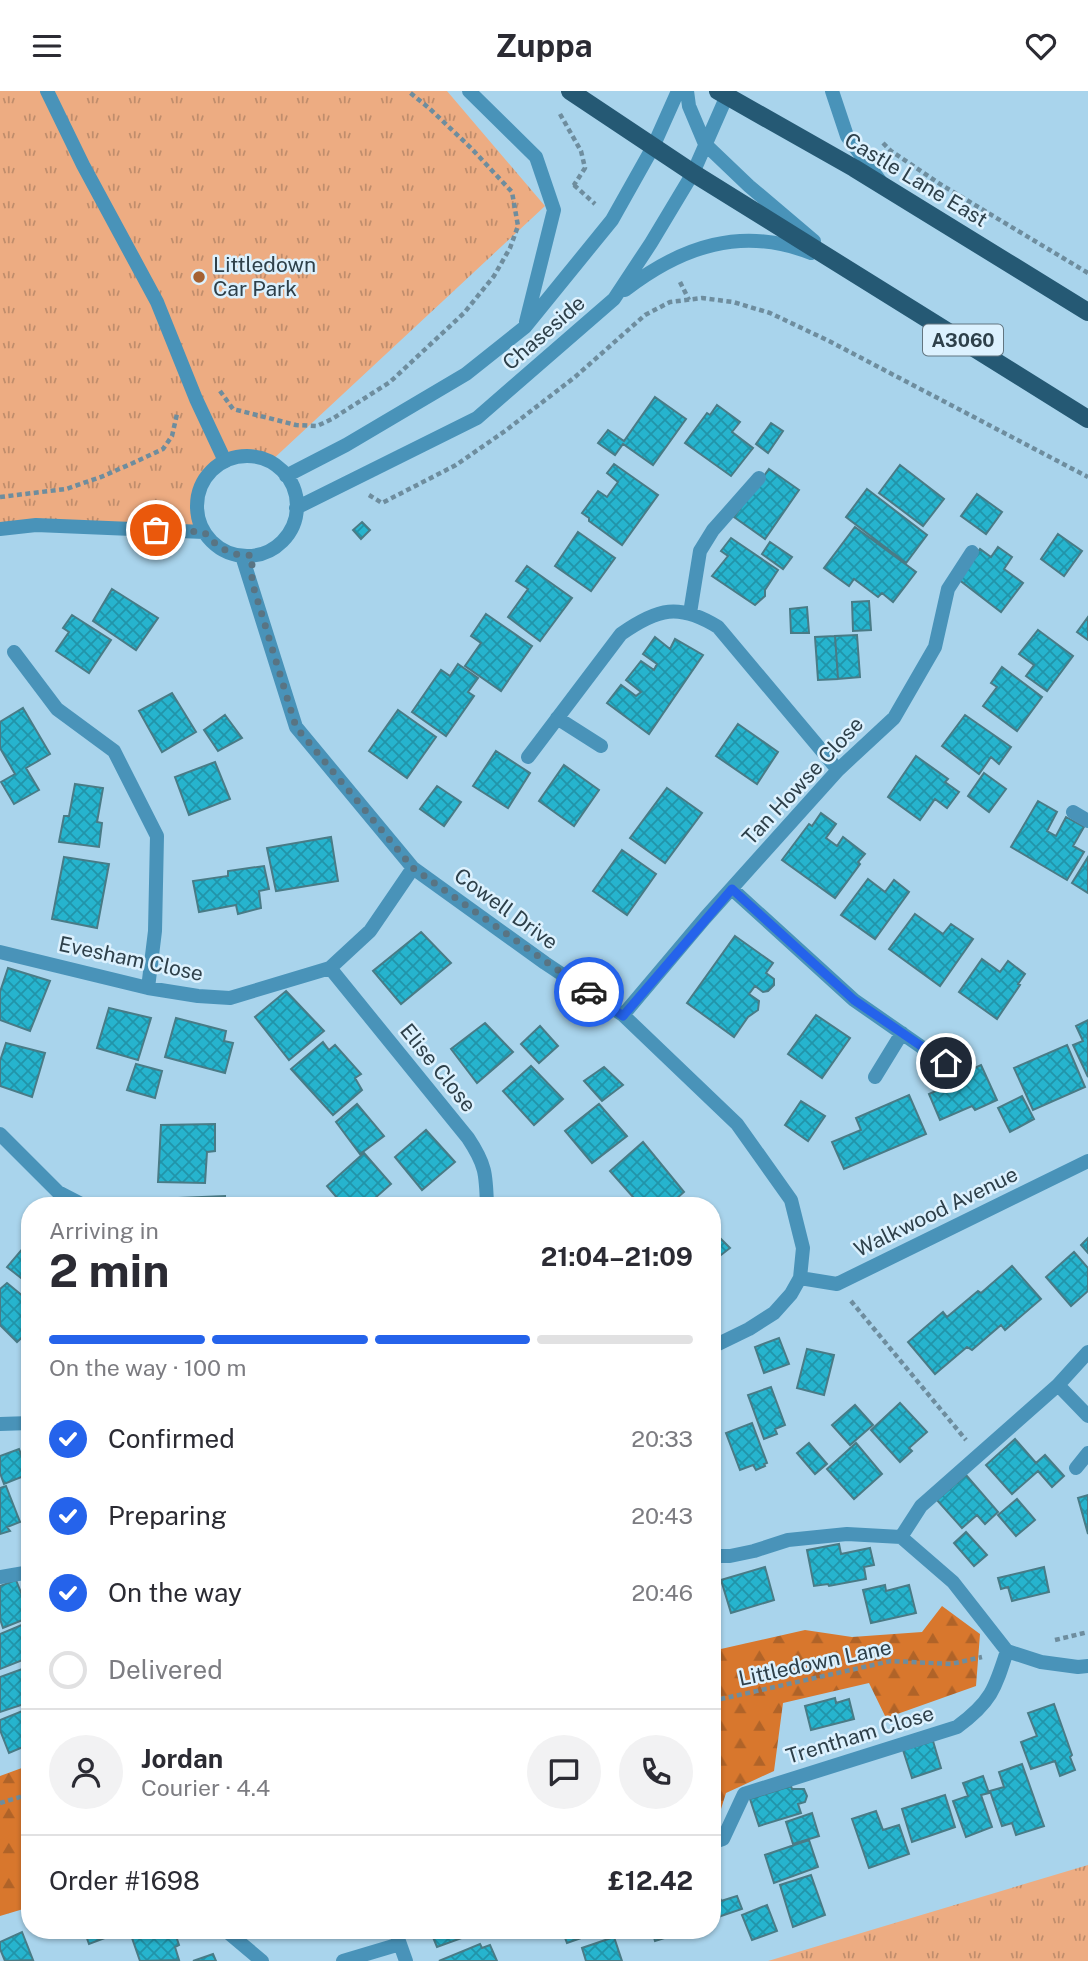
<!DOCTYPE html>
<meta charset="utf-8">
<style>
:root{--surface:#fff;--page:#f2f2f3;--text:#2b2b33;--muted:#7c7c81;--line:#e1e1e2;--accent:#2563eb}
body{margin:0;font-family:"Public Sans",sans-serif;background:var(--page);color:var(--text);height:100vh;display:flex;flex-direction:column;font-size:26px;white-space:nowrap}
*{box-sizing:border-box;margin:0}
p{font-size:23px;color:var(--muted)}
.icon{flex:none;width:38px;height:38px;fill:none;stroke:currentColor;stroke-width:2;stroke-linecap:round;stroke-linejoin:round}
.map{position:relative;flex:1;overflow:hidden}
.sheet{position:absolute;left:21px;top:1106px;width:700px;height:742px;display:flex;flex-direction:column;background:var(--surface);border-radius:28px;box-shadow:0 2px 5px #0004}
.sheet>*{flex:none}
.pin{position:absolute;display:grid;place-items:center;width:60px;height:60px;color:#fff;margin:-30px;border:4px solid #fff;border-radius:50%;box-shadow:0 2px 7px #0007}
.courier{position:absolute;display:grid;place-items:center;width:70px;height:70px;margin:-35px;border:5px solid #2563eb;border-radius:50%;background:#fff;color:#222;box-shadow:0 2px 9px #0007}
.head em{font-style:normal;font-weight:700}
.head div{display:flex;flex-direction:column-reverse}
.head{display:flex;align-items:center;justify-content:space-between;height:119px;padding:0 28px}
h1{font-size:46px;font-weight:700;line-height:52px}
.bar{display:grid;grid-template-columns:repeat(4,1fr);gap:10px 7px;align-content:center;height:84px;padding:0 28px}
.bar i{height:9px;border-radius:5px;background:var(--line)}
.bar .current{background:var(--accent)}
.bar p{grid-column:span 4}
.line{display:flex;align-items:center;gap:18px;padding:0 28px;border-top:2px solid var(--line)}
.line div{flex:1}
.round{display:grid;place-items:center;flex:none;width:74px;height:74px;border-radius:37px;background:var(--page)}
ol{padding:0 28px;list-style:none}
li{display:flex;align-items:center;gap:21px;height:77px}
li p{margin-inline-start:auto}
li .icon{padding:7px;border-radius:50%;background:var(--accent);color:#fff;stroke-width:4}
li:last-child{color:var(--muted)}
li i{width:38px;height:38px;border:4px solid var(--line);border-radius:50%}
header{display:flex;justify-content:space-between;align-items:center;height:91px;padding:0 28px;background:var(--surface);font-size:32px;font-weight:700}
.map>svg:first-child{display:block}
.forest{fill:url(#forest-firs)}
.park{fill:url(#park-tufts)}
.building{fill:url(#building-cross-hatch);stroke:#497b86;stroke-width:2}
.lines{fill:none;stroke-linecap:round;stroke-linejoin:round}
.path{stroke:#6e8d9e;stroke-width:4.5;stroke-dasharray:5 3.5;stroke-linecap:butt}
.lane{stroke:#4993b9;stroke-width:14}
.street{stroke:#4993b9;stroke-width:14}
.primary{stroke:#255974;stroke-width:18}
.done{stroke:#597483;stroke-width:7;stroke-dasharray:0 12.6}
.route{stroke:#2563eb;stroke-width:9}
.poi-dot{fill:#a56132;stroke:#dcf1fe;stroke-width:2.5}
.labels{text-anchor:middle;stroke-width:5;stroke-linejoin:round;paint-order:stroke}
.shield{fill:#dcf1fe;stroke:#627580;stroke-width:2}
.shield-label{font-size:19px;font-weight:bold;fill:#2e404a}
.street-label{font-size:21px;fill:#2e404a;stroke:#dcf1fe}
.poi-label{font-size:21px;fill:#2e404a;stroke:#dcf1fe;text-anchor:start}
</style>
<header><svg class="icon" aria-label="menu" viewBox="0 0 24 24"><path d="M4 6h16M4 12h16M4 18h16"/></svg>Zuppa<svg class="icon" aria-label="heart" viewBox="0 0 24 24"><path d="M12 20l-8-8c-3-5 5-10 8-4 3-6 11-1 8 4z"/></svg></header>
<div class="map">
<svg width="1088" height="1870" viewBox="0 0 1088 1870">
<defs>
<pattern id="forest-firs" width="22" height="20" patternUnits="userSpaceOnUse" patternTransform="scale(1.75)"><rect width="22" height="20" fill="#d8772d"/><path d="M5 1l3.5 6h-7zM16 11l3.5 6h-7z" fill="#b06328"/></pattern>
<pattern id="park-tufts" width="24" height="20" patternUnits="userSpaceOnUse" patternTransform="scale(1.75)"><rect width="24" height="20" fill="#edac82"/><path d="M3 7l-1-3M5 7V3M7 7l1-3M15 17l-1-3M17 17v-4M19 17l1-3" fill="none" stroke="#c08d6c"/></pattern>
<pattern id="building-cross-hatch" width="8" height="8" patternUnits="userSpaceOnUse" patternTransform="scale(1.75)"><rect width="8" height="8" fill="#26b4ce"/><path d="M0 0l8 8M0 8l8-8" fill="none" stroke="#2194a9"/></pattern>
</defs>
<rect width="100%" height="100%" fill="#a9d4ec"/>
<path class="forest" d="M942,1515L980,1543L976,1595L886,1627L869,1592L783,1612L774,1680L726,1702L716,1734L712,1735V1560L805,1539L852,1546L922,1541Z
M30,1674V1816L0,1825V1685Z"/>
<path class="park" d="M0,0H447L545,115L270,371C222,351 182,394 204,441L0,438Z
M1088,1774V1870H768Z"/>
<path class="building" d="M655,306L686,328L653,374L623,353L615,364L598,352L608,339L624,350Z
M717,314L740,331L732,341L753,357L731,385L685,352L707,322L710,324Z
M771,332L783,340L768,362L756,353Z
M614,373L658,404L622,454L589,430V427L582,422L598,400L607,406L618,391L607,382Z
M900,374L944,408L923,435L879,402Z
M769,378L799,399L765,448L734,426Z
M867,398L927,444L906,472L846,426Z
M977,403L1002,421L986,443L961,425Z
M362,431L370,439L361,448L353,439Z
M855,436L916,481L893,511L882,502L878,506L854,488L849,495L824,477Z
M578,441L615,467L591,500L555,475Z
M1058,443L1082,460L1064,485L1041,468Z
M731,447L778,479L765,499V505L755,514L712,485L728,465L721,460Z
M770,451L792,466L783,478L762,463Z
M998,456L1012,466L1004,478L1023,492L1001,521L958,488L980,458L991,466Z
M527,475L572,507L540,550L508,526L528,498L516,490Z
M112,498L158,527L136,559L93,530Z
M869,510L871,539L853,540L852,511Z
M807,516L809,542H791L790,518Z
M486,523L532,555L501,600L465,575L481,552L471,545Z
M72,524L111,549L89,582L56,560L69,541L63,537Z
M1088,526V549L1077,541Z
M1038,539L1073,565L1047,600L1026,585L1034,574L1019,563Z
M857,544L860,586L838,588L835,545Z
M835,545L838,588L818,589L815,546Z
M655,546L670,558L675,548L703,564L649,643L607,612L621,594L636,605L641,601L626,589L641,570L654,579L657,573L643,563Z
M458,573L478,587L468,601L474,605L446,645L412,621L441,579L450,585Z
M1002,576L1042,606L1017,640L983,615L997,596L991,592Z
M172,602L196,641L162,661L139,620Z
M23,617L50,663L26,677L39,699L14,713L1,691L15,683L0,657V631Z
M398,619L436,646L407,687L369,660Z
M225,624L242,647L218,660L204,639Z
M965,624L1011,656L999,673L991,666L979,683L942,655Z
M738,633L778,661L757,693L716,665Z
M496,660L530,682L508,717L473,695Z
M916,665L948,688L945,691L959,701L947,717L935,708L920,729L888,706Z
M215,671L230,708L189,724L175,686Z
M564,674L599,699L574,735L539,710Z
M984,682L1006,698L989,721L968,705Z
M75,693L103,697L97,731L102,732L99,756L59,751L64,725H69Z
M437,695L461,711L444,735L420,718Z
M667,697L702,722L665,772L630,747Z
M1038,710L1057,721L1047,740L1056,745L1066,726L1084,736L1073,755L1084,761L1067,789L1011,756Z
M821,722L836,733L826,747L837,755L843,746L865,763L858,771L860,773L835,807L782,769L809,733L812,735Z
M331,746L338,790L276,800L267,757Z
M622,759L656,783L627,824L593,800Z
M64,766L109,773L97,837L52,828Z
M1088,766V802L1072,792Z
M264,775L269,798L259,800L261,817L238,823L236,814L199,821L193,790L228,785V780Z
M868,788L885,801L894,789L909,801L875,848L841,824Z
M915,823L943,843L951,833L973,848L940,895L889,858Z
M421,841L451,872L401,913L373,880Z
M735,845L773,872L766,882L774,888V894L768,900L763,901L755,895L749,903L759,910L758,919L748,926L734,946L687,912Z
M982,868L1000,881L1008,870L1025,883L1018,893L1020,894L997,928L959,901Z
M8,877L50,890L30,940L0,929V901Z
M286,900L324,940L289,969L255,926Z
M109,917L151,927L138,969L97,957Z
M816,924L850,947L822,987L788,963Z
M176,927L226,940L224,950L233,952L225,982L165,966Z
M1088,929V986L1073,954L1083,950L1076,935Z
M485,932L513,961L477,992L451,958Z
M540,935L558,955L539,972L521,953Z
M323,951L329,959L335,954L361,983L355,987L362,999L333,1024L291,978Z
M6,952L45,962L32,1006L0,995V970Z
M1067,954L1085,996L1033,1019L1014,977Z
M136,973L162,980L155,1007L127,999Z
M981,974L997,1009L975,1019L972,1015L940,1029L929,1003L960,989L957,985Z
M531,975L563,1008L534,1034L503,1000Z
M604,976L623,994L602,1010L584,990Z
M909,1004L926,1043L844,1078L832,1051L861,1039L856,1027Z
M1022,1005L1034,1028L1010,1041L998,1017Z
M801,1010L825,1025L808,1050L785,1034Z
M357,1013L384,1045L360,1063L336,1031Z
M599,1013L627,1045L592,1072L565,1040Z
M215,1033V1060L207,1061L205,1092L158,1091L161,1034Z
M426,1039L455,1071L422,1099L395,1066Z
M643,1051L684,1101L668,1115H641L610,1080Z
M364,1062L391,1093L366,1115H344L327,1095Z
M225,1105V1115H179V1107Z
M712,1139L730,1157L712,1171Z
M1088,1147V1162L1081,1154Z
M30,1149V1194L7,1176Z
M1074,1161L1088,1177V1200L1071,1215L1046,1186Z
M1012,1175L1041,1208L1005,1239L1001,1234L972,1259L967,1256L935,1283L908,1251L943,1221L947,1226L978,1200L981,1202Z
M7,1192L30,1211V1239L17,1251L0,1234V1198Z
M779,1247L789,1273L764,1282L755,1256Z
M807,1258L834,1264L824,1304L797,1297Z
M771,1296L785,1334L775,1338L777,1343L764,1348L748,1304Z
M900,1312L927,1341L909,1357L912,1360L900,1371L871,1339Z
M855,1314L873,1334L850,1354L832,1334Z
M752,1332L767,1372L764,1373L765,1375L756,1379L753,1374L740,1379L726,1342Z
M1015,1348L1036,1372L1045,1364L1064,1385L1052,1396L1038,1380L1012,1403L986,1374Z
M809,1352L827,1373L815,1383L797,1362Z
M856,1352L882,1383L854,1408L827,1378Z
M19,1358L29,1383L4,1393L0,1382V1365Z
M966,1384L998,1421L985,1433L977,1424L962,1437L937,1409Z
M6,1395L20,1431L7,1436L10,1440L0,1443V1397Z
M1088,1404V1443L1078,1407Z
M1017,1408L1035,1429L1016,1445L998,1424Z
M966,1441L987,1464L974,1475L954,1452Z
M839,1453L841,1463L870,1457L874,1474L864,1476L866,1488L829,1495L828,1493L814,1495L807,1459Z
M765,1476L774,1509L731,1522L721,1489Z
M1044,1476L1049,1501L1012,1510L1008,1496L1001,1498L998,1487Z
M16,1489L22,1504L30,1502V1526L3,1537L0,1528V1495Z
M885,1494L886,1500L909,1494L916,1522L871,1532L863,1499Z
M24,1533L30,1545V1566L0,1578V1543Z
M28,1576L30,1611L0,1621V1586Z
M835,1607L836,1612L849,1608L854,1628L811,1639L805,1615Z
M1054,1613L1072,1664L1070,1666L1075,1679L1060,1685L1055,1670L1031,1678L1021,1651L1037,1645L1028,1622Z
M30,1617V1653L9,1662L0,1639V1629Z
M933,1650L941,1677L912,1687L903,1659Z
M1022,1673L1044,1735L1016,1744L1012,1732L1002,1735L990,1700L1004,1696L999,1681Z
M983,1685L989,1702L981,1704L992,1736L966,1746L953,1710L968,1705L963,1692Z
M791,1695L792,1698H804L807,1705L805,1711L798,1713L801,1722L759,1735L750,1708Z
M945,1704L955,1736L912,1751L902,1718Z
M876,1720L883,1739L899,1734L909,1763L869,1777L852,1728Z
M812,1722L819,1745L793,1753L786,1731Z
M809,1749L818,1776L774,1792L765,1764Z
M712,1783L721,1810L737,1805L742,1818L712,1828Z
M811,1784L825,1824L793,1836L780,1794Z
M767,1814L777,1840L752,1849L742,1824Z
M84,1839H126L89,1853Z
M144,1839H174L179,1854L175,1856L179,1869L140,1870L131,1844Z
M430,1839H478V1841L437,1856Z
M562,1839H604L567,1852Z
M652,1839H686L687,1840L655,1850Z
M22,1841L33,1869L5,1870L0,1858V1851Z
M614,1846L622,1870H586L582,1857Z
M480,1853L482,1857L490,1854L497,1870H439Z
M213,1863L216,1870H193Z"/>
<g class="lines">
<path class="path" d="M560,23L581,60L585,77L574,94L570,96
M883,52L891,60L940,93L1088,182
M574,94L595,113
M680,191L689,209
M220,300L233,318L296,334L317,335L332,328L390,291L464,222L494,185L510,157L518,135L512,101L471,57L429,17L408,0
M369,404L382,412L456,374L505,340L575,286L645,224L670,211L702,207L733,211L770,222L829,250L1088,386
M0,406L66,398L101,386L133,372L163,358L172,345L177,323
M851,1210L966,1349
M1055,1549L1088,1541
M712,1610L891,1570L951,1573L982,1566
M0,1712L30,1703"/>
<path class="lane" d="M47,0L83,74L157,211L196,308L225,370"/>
<path class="street" d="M469,0L536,66L554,119L526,231
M687,0L689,15L705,53L749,95L814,150
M832,0L847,45L880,90
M625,199C682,155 742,135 811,162
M197 415a50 50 0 1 1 100 0a50 50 0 1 1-100 0Z
M286,385L346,354L466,283L525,236L612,129L653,56L678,0
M296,417L477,327L614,208L651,152L693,82L729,0
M0,438L36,434L204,441
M242,465L296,636L413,777L545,872L623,924L737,1033L791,1109L803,1157L800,1187L791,1203L774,1222L749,1238L712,1256
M690,522L700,460L713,439L759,387
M14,561L57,618L114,660L157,745L155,840L148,897
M557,627L601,655
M528,666L621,543C658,517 679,512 718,536L838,679
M1073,721L1088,730
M732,798L854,909L946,973
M0,861L148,897L198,905L230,907L330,877L370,840L413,777
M330,877L468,1047C486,1074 486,1083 487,1115
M623,924L705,827L838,679L894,627L935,556L948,498L972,461
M875,986L902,942
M0,1043L58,1101L85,1115
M800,1187L837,1193L1088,1070
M1058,1294L1088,1325
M0,1333L30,1332
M1076,1377L1088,1362
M901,1446L921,1415L1058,1294L1088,1261
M712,1465H730L754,1460L788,1449L847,1443L901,1446L953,1491L1007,1560L1041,1571L1078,1576L1088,1575
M0,1486L30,1481
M712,1752L723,1748L744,1703L957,1636C991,1611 995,1598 1007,1560
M225,1839L262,1870
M395,1839L406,1870
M343,1870L400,1853"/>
<path class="primary" d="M570,0L693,82L1088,328
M718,0L854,77L1088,221"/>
</g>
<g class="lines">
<path class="done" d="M156,439L204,441C217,456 231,466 252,464V491L296,636L413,777L589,901"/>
<path class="route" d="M589,901L623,925L732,798L854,909L946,972"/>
</g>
<circle class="poi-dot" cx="199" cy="186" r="7"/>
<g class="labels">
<rect class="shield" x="923" y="233.5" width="80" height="31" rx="5"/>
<g class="shield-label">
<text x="963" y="256">A3060</text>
</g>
<g class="street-label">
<text transform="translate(916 89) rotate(31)" y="7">Castle Lane East</text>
<text transform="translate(544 242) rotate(-41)" y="7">Chaseside</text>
<text transform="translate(803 690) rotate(-47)" y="7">Tan Howse Close</text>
<text transform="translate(506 818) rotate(36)" y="7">Cowell Drive</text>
<text transform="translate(131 868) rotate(12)" y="7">Evesham Close</text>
<text transform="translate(438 977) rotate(51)" y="7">Elise Close</text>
<text transform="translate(936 1121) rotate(-26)" y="7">Walkwood Avenue</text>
<text transform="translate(815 1572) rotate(-12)" y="7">Littledown Lane</text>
<text transform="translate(860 1644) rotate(-17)" y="7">Trentham Close</text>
</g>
<g class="poi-label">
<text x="213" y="181">Littledown<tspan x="213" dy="24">Car Park</tspan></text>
</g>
</g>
</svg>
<div class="pin" style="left:156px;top:439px;background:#ea580c"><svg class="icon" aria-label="bag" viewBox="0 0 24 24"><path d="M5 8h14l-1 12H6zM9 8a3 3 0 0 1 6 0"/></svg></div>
<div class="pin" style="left:946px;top:972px;background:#1f2937"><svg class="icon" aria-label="home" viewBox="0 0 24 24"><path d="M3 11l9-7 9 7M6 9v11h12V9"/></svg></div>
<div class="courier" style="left:589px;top:901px"><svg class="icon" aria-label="car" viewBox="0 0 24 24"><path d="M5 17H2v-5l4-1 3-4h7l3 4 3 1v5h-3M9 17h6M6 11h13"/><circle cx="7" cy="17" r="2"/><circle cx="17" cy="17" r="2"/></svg></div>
<section class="sheet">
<div class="head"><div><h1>2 min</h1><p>Arriving in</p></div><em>21:04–21:09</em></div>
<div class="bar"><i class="current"></i><i class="current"></i><i class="current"></i><i></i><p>On the way · 100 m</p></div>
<ol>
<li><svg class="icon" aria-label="check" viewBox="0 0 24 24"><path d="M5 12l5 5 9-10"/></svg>Confirmed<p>20:33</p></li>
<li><svg class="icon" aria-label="check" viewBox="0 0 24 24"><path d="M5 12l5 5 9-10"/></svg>Preparing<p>20:43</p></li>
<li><svg class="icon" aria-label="check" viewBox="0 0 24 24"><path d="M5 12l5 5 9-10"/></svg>On the way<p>20:46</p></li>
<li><i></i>Delivered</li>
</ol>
<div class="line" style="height:126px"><a class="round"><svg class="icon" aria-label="person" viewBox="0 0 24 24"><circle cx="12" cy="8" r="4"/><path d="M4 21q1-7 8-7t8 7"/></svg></a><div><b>Jordan</b><p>Courier · 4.4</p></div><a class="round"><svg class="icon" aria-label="chat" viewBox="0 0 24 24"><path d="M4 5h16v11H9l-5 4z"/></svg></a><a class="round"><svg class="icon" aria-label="phone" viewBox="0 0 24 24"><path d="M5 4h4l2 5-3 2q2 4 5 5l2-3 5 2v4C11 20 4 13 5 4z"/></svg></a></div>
<div class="line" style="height:91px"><div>Order #1698</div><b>£12.42</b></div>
</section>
</div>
